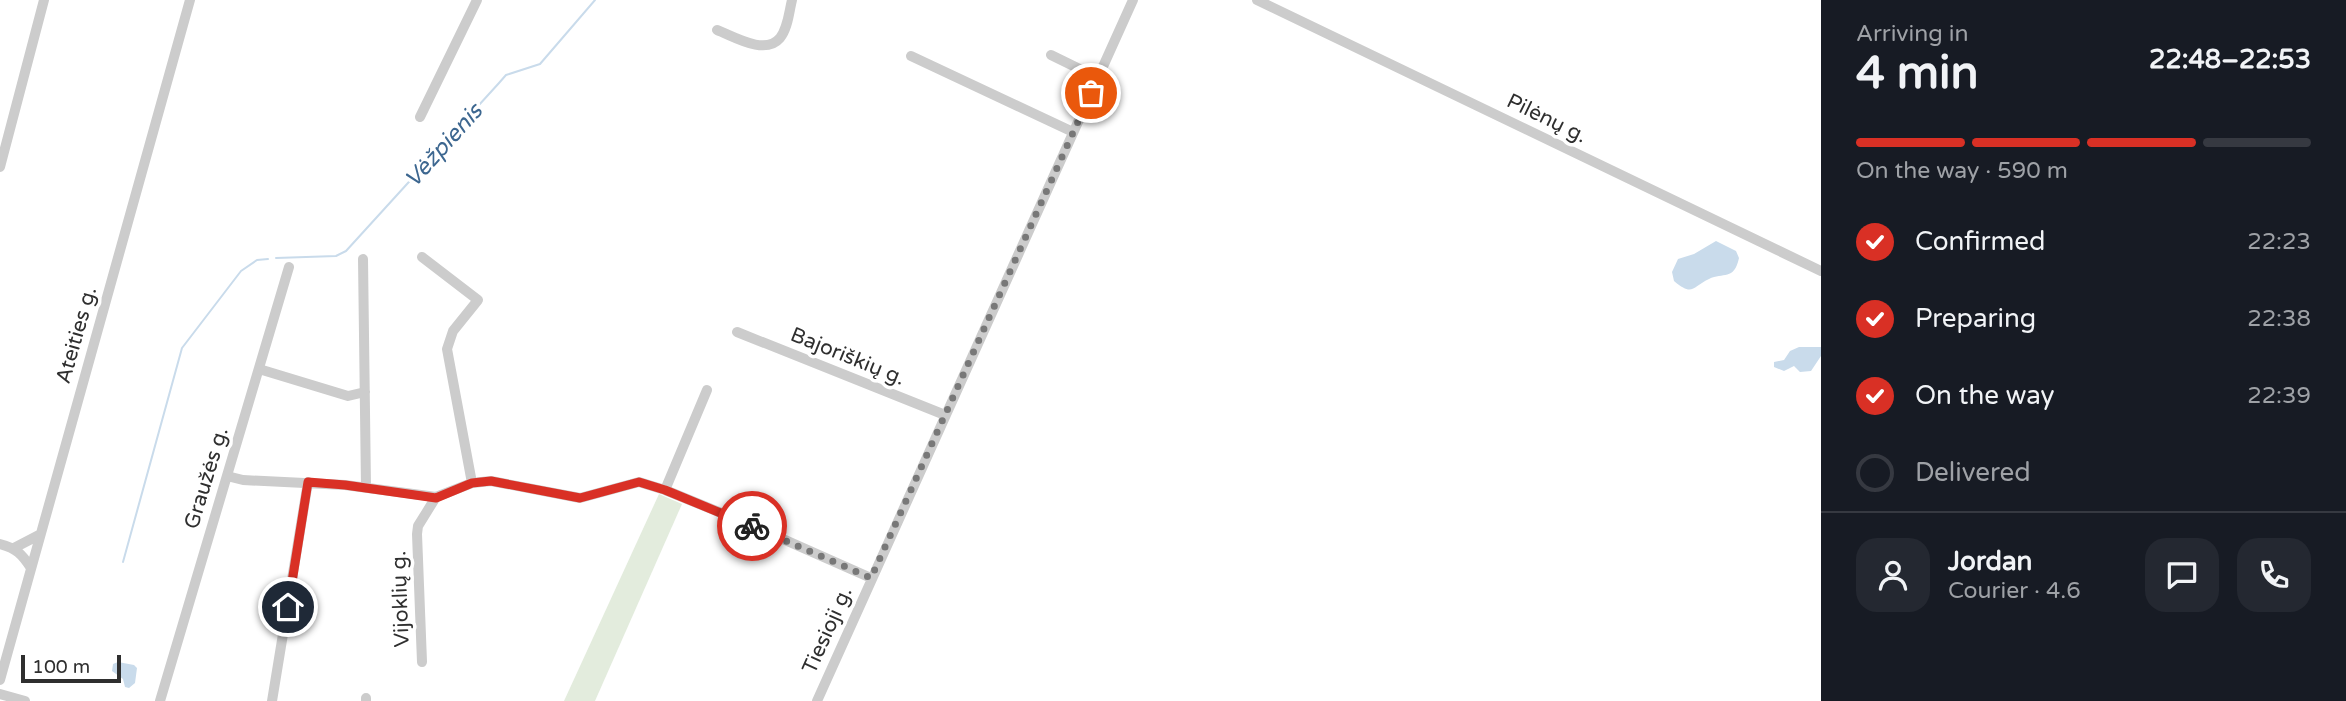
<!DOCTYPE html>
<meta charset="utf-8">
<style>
:root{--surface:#171b24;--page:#242831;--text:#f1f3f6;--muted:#9ea1a6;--line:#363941;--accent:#d93025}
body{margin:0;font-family:"Varela Round",sans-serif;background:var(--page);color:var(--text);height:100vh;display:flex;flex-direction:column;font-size:26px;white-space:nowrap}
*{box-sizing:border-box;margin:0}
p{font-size:23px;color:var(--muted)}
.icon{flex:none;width:38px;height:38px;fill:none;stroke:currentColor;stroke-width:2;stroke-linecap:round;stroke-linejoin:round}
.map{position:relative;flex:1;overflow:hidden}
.panel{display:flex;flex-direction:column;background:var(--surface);width:525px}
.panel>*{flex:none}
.scale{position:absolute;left:21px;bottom:18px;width:100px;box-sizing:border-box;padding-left:7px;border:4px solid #2f2f2f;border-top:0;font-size:19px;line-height:24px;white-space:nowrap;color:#2f2f2f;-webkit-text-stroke:5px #fff;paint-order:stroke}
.pin{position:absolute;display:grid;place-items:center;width:60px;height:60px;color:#fff;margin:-30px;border:4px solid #fff;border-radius:50%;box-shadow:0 2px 7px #0007}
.courier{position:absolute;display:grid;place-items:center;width:70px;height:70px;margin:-35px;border:5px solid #d93025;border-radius:50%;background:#fff;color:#222;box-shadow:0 2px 9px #0007}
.summary em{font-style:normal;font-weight:800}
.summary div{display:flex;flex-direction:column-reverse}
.summary{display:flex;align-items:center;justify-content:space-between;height:119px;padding:0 35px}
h1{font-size:46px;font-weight:800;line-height:52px}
.bar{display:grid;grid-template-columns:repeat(4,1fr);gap:10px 7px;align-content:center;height:84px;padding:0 35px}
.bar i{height:9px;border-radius:5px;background:var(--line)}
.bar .selected{background:var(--accent)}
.bar p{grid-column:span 4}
.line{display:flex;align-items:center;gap:18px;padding:0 35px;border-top:2px solid var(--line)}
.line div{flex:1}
.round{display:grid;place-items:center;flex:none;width:74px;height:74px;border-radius:21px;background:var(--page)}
ol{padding:0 35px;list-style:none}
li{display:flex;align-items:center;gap:21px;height:77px}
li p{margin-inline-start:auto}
li .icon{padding:7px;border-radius:50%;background:var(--accent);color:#fff;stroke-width:4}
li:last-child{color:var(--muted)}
li i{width:38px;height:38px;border:4px solid var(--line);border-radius:50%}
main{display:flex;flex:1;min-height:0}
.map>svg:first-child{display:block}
.green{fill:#e3ecdd}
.water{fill:#c9dbeb}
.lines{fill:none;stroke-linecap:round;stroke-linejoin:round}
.stream{stroke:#c9dbeb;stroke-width:2}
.minor{stroke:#ccc;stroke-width:10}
.done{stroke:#787878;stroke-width:7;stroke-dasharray:0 12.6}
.route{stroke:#d93025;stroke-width:9}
.labels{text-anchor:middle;stroke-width:7;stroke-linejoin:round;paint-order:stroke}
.street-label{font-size:21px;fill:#2f2f2f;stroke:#fff}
.water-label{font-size:23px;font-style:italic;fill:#3d6790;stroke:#fff}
</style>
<main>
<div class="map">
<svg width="1821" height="701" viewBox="0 0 1821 701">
<rect width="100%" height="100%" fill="#fff"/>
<path class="green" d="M659,494L682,504L595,701H564Z"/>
<path class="water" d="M1716,241L1736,251L1739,258C1734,281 1723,272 1709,279C1692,287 1693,297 1674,281L1672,272L1678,259L1694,254Z
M1799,347H1821V356L1811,371L1800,372L1794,366L1784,371L1774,367V362L1784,360L1790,351Z
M118,662L134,665L137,668L135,683L129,688L125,687L123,679L112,671L113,664Z"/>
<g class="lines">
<path class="stream" d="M276,258L336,256L346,251L499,83L506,75L540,64L595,0
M123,562L182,348L241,271L257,260L268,259"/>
<path class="minor" d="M1257,0L1821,271
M717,30C733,36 765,56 780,38C788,28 789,12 792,0
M1051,55L1098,78
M911,56L1073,132
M420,117L477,0
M0,167L44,0
M422,257L478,300L453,331L447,349L472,483
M363,259L366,488
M737,332L945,415
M259,369L348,396L365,392
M227,476L243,480L345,485L436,497L472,483L491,481L580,498L639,482L665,490L758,528L871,578
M665,490L707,390
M0,544C16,548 22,554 31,568
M14,548L39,535
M422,662L417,534L418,526L436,497
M0,680L190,0
M0,694L25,701
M366,698V701
M160,701L289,267
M272,701L308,482
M817,701L1133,0"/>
</g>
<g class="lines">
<path class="done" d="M752,526L871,578L1091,93"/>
<path class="route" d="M288,607L308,482L345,485L436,498L472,483L491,481L580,498L639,482L665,490L752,526"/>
</g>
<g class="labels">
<g class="street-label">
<text transform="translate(1547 118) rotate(26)" y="7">Pilėnų g.</text>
<text transform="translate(76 335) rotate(-74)" y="7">Ateities g.</text>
<text transform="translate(848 356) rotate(22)" y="7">Bajoriškių g.</text>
<text transform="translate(206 478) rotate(-73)" y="7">Graužės g.</text>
<text transform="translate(400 599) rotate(-92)" y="7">Vijoklių g.</text>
<text transform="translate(827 630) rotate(-66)" y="7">Tiesioji g.</text>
</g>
<g class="water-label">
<text transform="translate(443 145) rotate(-48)" y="8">Vėžpienis</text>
</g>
</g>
</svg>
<div class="scale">100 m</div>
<div class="pin" style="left:1091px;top:93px;background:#ea580c"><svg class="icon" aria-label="bag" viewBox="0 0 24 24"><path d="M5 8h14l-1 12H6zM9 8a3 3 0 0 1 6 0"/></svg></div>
<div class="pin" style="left:288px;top:607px;background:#1f2937"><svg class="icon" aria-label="home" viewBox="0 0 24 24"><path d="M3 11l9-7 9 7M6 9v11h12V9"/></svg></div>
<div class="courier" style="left:752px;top:526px"><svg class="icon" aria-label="bike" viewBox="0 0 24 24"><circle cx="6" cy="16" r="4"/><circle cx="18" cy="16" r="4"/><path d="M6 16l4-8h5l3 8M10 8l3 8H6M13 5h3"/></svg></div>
</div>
<section class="panel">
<div class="summary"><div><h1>4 min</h1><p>Arriving in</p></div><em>22:48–22:53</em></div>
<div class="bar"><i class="selected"></i><i class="selected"></i><i class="selected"></i><i></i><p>On the way · 590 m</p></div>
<ol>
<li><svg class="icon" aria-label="check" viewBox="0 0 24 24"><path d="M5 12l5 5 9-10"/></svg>Confirmed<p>22:23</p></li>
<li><svg class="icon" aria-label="check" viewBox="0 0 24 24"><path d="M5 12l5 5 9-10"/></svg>Preparing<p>22:38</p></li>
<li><svg class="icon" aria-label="check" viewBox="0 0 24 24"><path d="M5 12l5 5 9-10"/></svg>On the way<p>22:39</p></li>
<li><i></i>Delivered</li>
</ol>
<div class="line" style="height:126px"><a class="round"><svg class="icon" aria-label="person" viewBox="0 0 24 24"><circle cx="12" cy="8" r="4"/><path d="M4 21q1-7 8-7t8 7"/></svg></a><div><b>Jordan</b><p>Courier · 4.6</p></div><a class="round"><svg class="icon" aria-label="chat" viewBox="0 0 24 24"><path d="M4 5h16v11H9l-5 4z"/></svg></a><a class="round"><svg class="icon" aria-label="phone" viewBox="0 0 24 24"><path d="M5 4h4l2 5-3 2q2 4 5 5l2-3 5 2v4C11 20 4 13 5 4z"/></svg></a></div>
</section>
</main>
